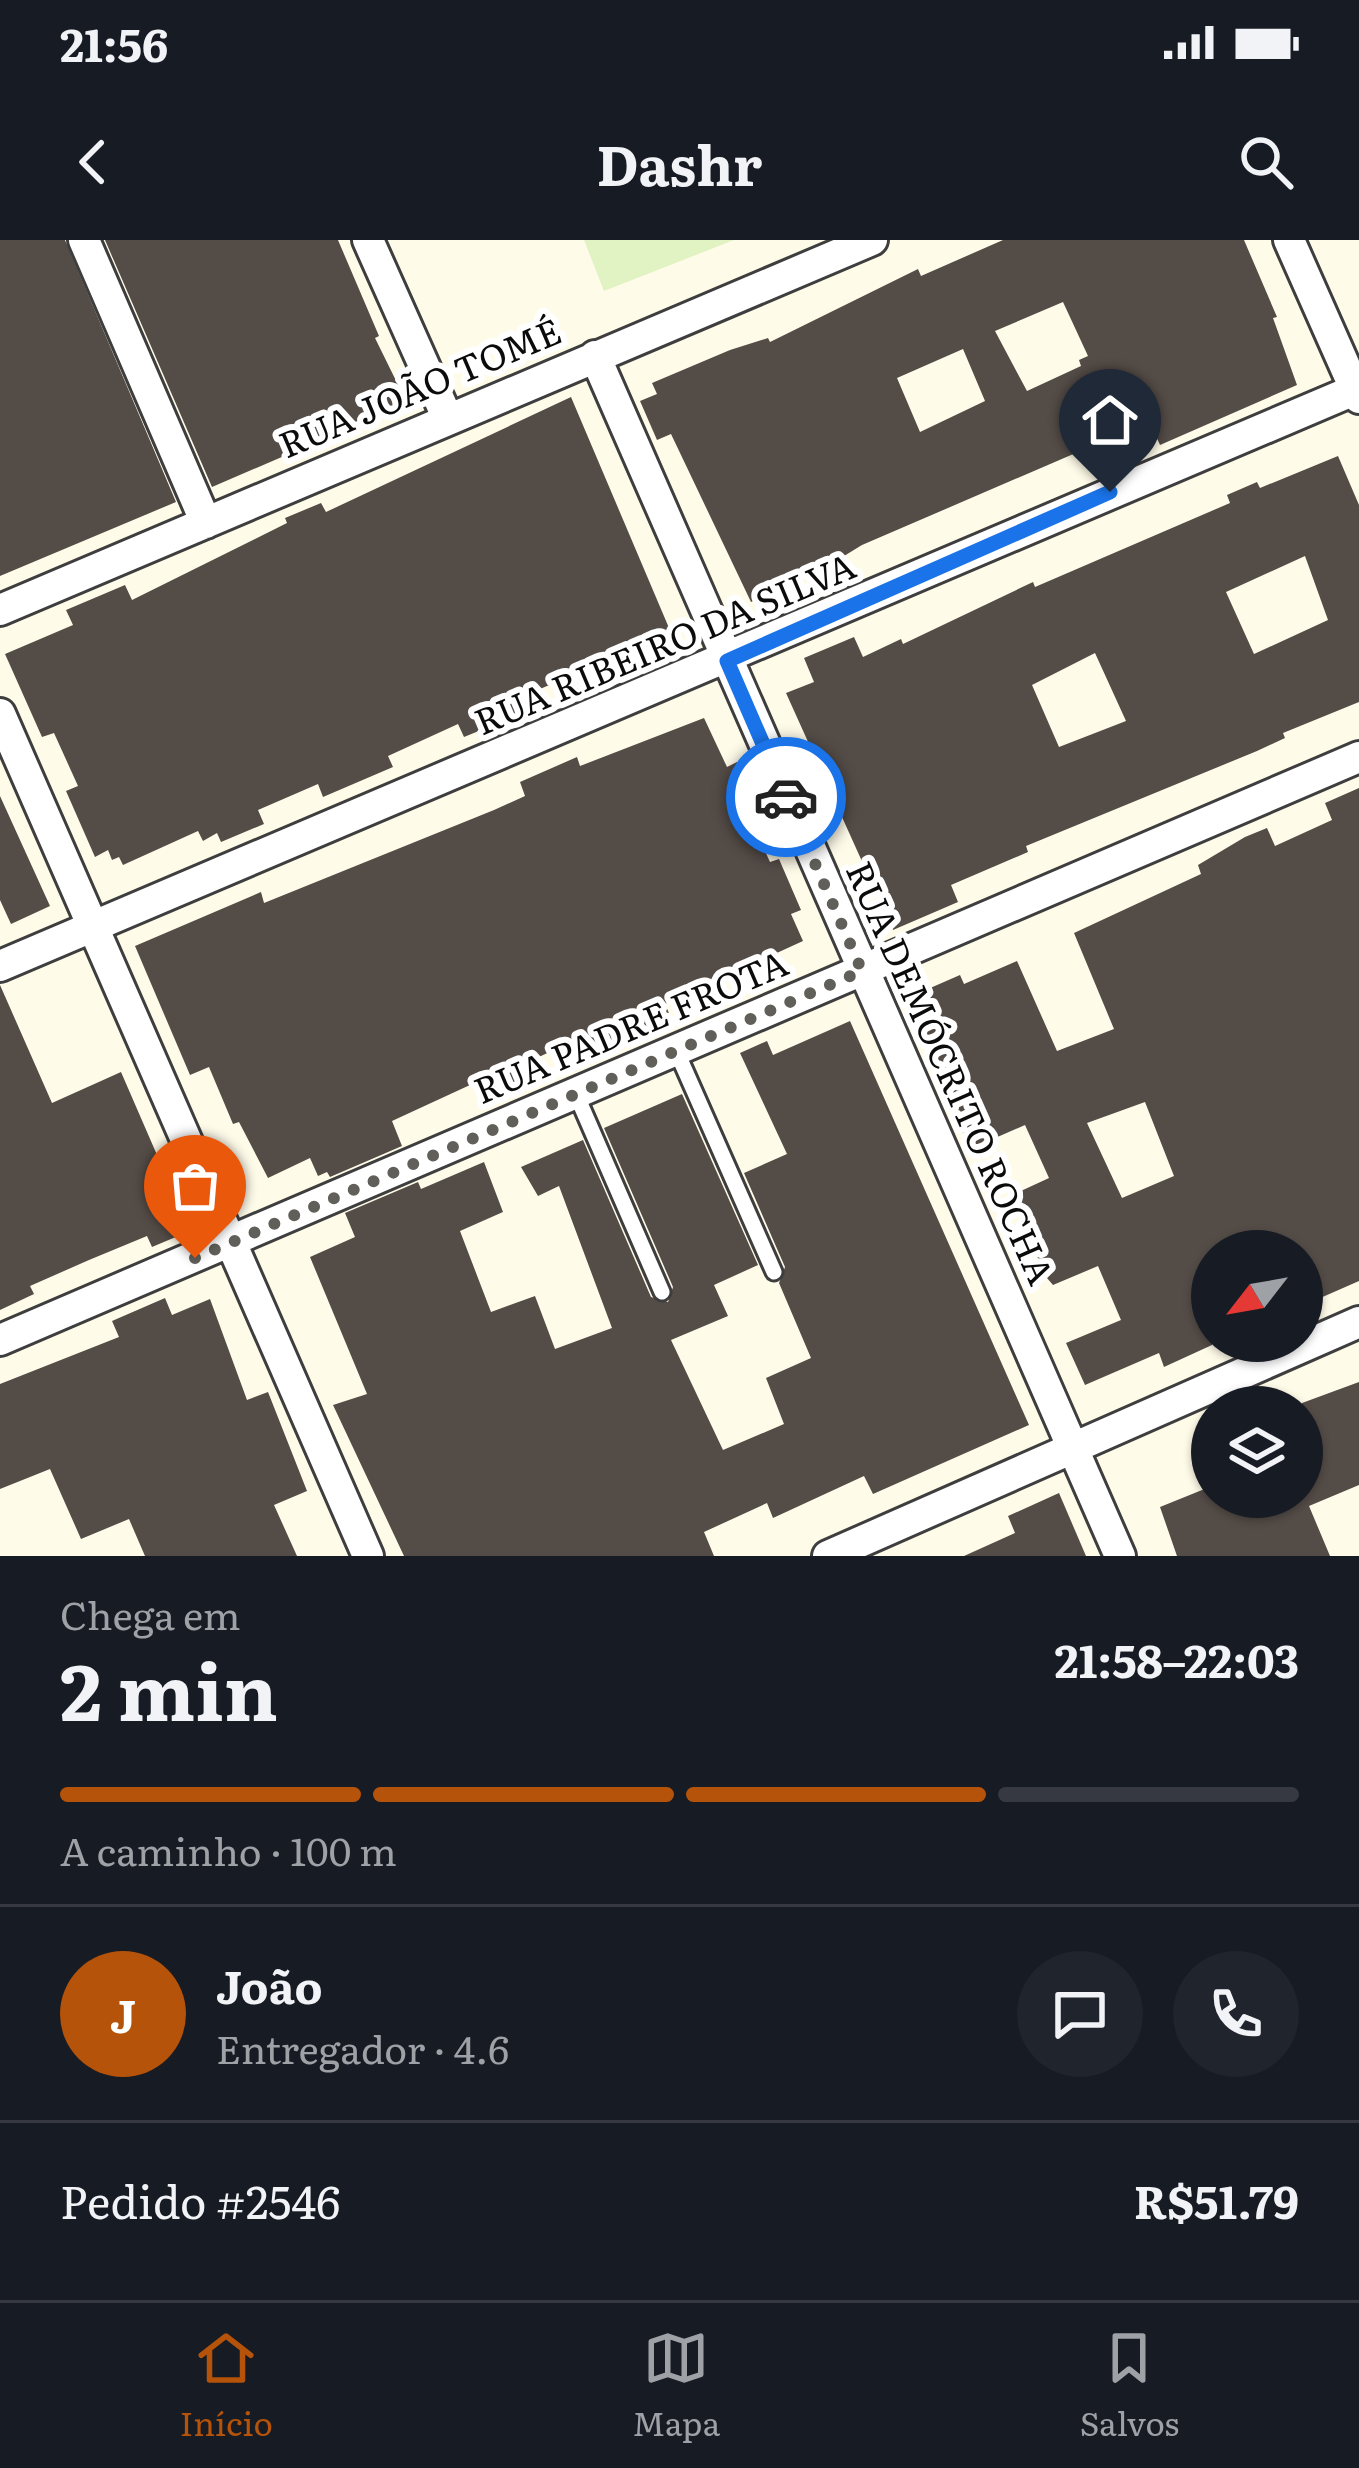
<!DOCTYPE html>
<html lang="pt">
<meta charset="utf-8">
<style>
:root{--surface:#171b24;--page:#20242c;--text:#f1f3f6;--muted:#9ea1a6;--line:#363941;--accent:#b45309}
body{margin:0;font-family:Literata,serif;background:var(--page);color:var(--text);height:100vh;display:flex;flex-direction:column;font-size:45px;white-space:nowrap}
*{box-sizing:border-box;margin:0}
p{font-size:39px;color:var(--muted)}
.icon{flex:none;width:66px;height:66px;fill:none;stroke:currentColor;stroke-width:2;stroke-linecap:round;stroke-linejoin:round}
.map{position:relative;height:1316px;overflow:hidden}
.drawer{display:flex;flex-direction:column;background:var(--surface);flex:1}
.drawer>*{flex:none}
.needle{width:78px;rotate:239deg}
.controls{position:absolute;left:1191px;top:990px;display:grid;gap:24px}
.controls a{display:grid;place-items:center;width:132px;height:132px;border-radius:50%;background:var(--surface);box-shadow:0 3px 9px #0004;font-size:60px}
.pin{position:absolute;display:grid;place-items:center;width:102px;height:102px;color:#fff;margin:-123px -51px;border-radius:50% 50% 50% 0;rotate:-45deg;box-shadow:0 0 12px #0007}
.pin .icon{rotate:45deg}
.courier{position:absolute;display:grid;place-items:center;width:120px;height:120px;margin:-60px;border:9px solid #1a73e8;border-radius:50%;background:#fff;color:#222;box-shadow:0 3px 15px #0007}
.head em{font-style:normal;font-weight:700}
.head div{display:flex;flex-direction:column-reverse}
.head{display:flex;align-items:center;justify-content:space-between;height:204px;padding:0 60px}
h1{font-size:78px;font-weight:700;line-height:90px}
.bar{display:grid;grid-template-columns:repeat(4,1fr);gap:18px 12px;align-content:center;height:144px;padding:0 60px}
.bar i{height:15px;border-radius:9px;background:var(--line)}
.bar .active{background:var(--accent)}
.bar p{grid-column:span 4}
.line{display:flex;align-items:center;gap:30px;padding:0 60px;border-top:3px solid var(--line)}
.line div{flex:1}
.round{display:grid;place-items:center;flex:none;width:126px;height:126px;border-radius:63px;background:var(--page)}
.status{display:flex;justify-content:space-between;align-items:center;height:84px;padding:0 60px;background:var(--surface);direction:ltr}
.status svg{height:33px;fill:currentColor}
header{display:flex;justify-content:space-between;align-items:center;height:156px;padding:0 60px;background:var(--surface);font-size:54px;font-weight:700}
.menu{display:flex;justify-content:space-around;align-items:center;height:168px;border-top:3px solid var(--line);background:var(--surface);font-size:33px;color:var(--muted)}
.menu a{display:grid;justify-items:center;gap:6px}
.menu .active{color:var(--accent)}
.map>svg:first-child{display:block}
.pitch{fill:#e1f2c3}
.building{fill:#544c47;fill-rule:evenodd}
.lines{fill:none;stroke-linecap:round;stroke-linejoin:round}
.service-casing{stroke:#3e3e3e;stroke-width:21}
.minor-casing{stroke:#3e3e3e;stroke-width:36}
.service{stroke:#fff;stroke-width:15}
.minor{stroke:#fff;stroke-width:30}
.done{stroke:#605f59;stroke-width:12;stroke-dasharray:0 21.6}
.route{stroke:#1a73e8;stroke-width:15}
.labels{text-anchor:middle;stroke-width:12;stroke-linejoin:round;paint-order:stroke}
.street-label{font-size:36px;fill:#0b0b0b;stroke:#fff}
</style>
<div class="status"><b>21:56</b><svg viewBox="0 0 49 12"><path d="M0 12V9h3v3zM5 12V6h3v6zM10 12V3h3v9zM15 12V0h3v12zM26 1h20v11H26zM47 4h2v5h-2z"/></svg></div>
<header><svg class="icon" aria-label="back" viewBox="0 0 24 24"><path d="M15 5l-7 7 7 7"/></svg>Dashr<svg class="icon" aria-label="search" viewBox="0 0 24 24"><circle cx="10" cy="10" r="6"/><path d="M15 15l6 6"/></svg></header>
<div class="map">
<svg width="1359" height="1316" viewBox="0 0 1359 1316">
<rect width="100%" height="100%" fill="#fffbe9"/>
<path class="pitch" d="M584,0H734L604,51Z"/>
<path class="building" d="M0,0H65L176,262L0,336Z
M105,0H338L379,96L375,98L407,163L212,247Z
M1003,0H1244L1277,77L1273,78L1297,145L1160,205L1150,183L1085,209L862,305L813,335L751,362L671,194L657,200L640,161L657,154L652,143L730,110L768,98L770,102L918,29L921,36ZM1063,62L1088,116L1079,120L1081,126L1027,151L995,91ZM963,109L985,161L920,192L897,138Z
M571,157L672,395L637,410L642,420L584,446L577,433L517,459L523,473L464,497L458,484L388,516L393,527L323,557L318,544L258,570L264,584L221,602L217,593L203,601L198,591L123,625L119,617L112,620L108,610L95,617L66,551L78,546L54,493L42,497L5,414L73,385L66,370L125,345L132,360L287,283L285,278L321,263L326,272Z
M1338,216L1359,265V462L1283,493L1285,498L1257,511L1026,606L1028,612L951,645L958,662L893,690L786,453L814,442L804,418L854,397L863,417L901,399L903,404L1033,342L1035,347L1230,263L1227,255L1257,242L1260,248ZM1305,316L1328,380L1254,414L1226,352ZM1095,413L1126,481L1059,507L1032,445Z
M704,478L727,527L737,522L757,569L753,585L770,622L779,619L801,670L791,674L803,701L665,764L672,780L595,816L586,795L526,823L538,842L506,856L496,833L392,881L402,906L330,937L327,932L318,936L310,918L268,938L239,882L233,884L209,827L190,835L135,706L261,652L264,663L494,570L525,556L520,542L577,517L580,526Z
M1359,548V1041L1302,1066V1011H1212V1105L1164,1127L1159,1113L1085,1145L1066,1103L1121,1080L1098,1026L1053,1045L1047,1038L1010,956L1049,938L1025,885L970,909L905,759L960,735L964,744L1017,721L1057,811L1114,789L1074,693L1201,634L1198,625L1245,597L1267,588L1275,606L1332,580L1325,563ZM1145,862L1174,936L1122,958L1087,883Z
M0,556L50,666L11,684L0,660Z
M0,745L52,863L121,832L190,991L152,1007L147,996L89,1020L30,1046L34,1054L0,1070Z
M850,781L1029,1185L873,1254L864,1236L773,1278L767,1263L704,1292L714,1316H404L333,1165L367,1154L310,1017L355,997L345,973L418,942L421,949L484,922L503,972L460,991L491,1072L535,1056L555,1109L612,1088L559,946L538,956L521,927L583,900L651,1057L668,1062L673,1047L604,888L682,854L758,1025L714,1045L728,1076L671,1100L723,1210L784,1184L766,1138L811,1118L779,1043L785,1027L744,933L787,914L740,813L767,801L773,815Z
M165,1058L172,1075L210,1059L247,1160L268,1152L307,1251L274,1265L297,1316H145L129,1279L81,1299L50,1229L0,1249V1144L119,1097L112,1081Z
M1359,1142V1245L1309,1266L1330,1316H1177L1160,1267L1212,1246V1257H1302V1163Z
M1059,1253L1086,1316H964L1015,1293L1008,1276Z"/>
<g class="lines">
<g class="service-casing">
<path id="service" d="M676,810L774,1032
M576,854L662,1052"/>
</g>
<g class="minor-casing">
<path id="minor" d="M84,0L206,283
M368,0L447,177
M1289,0L1359,158
M595,116L1120,1316
M0,370L872,0
M0,474L368,1316
M0,726L1359,148
M0,1100L1359,517
M828,1316L1359,1082"/>
</g>
<use href="#service" class="service"/>
<use href="#minor" class="minor"/>
</g>
<g class="lines">
<path class="done" d="M195,1018L862,731L786,557"/>
<path class="route" d="M786,557L727,421L1110,252"/>
</g>
<g class="labels">
<g class="street-label">
<text transform="translate(420 148) rotate(-23)" y="13">RUA JOÃO TOMÉ</text>
<text transform="translate(665 404) rotate(-23)" y="13">RUA RIBEIRO DA SILVA</text>
<text transform="translate(631 787) rotate(-23)" y="13">RUA PADRE FROTA</text>
<text transform="translate(950 833) rotate(66)" y="13">RUA DEMÓCRITO ROCHA</text>
</g>
</g>
</svg>
<div class="controls">
<a><svg class="needle" viewBox="-14 -14 28 28"><path d="M0-13l5 13h-10z" fill="#e53935"/><path d="M0 13l5-13h-10z" fill="#9ea1a6"/></svg></a>
<a><svg class="icon" aria-label="layers" viewBox="0 0 24 24"><path d="M12 4l9 5-9 5-9-5zM3 14l9 5 9-5"/></svg></a>
</div>
<div class="pin" style="left:195px;top:1018px;background:#ea580c"><svg class="icon" aria-label="bag" viewBox="0 0 24 24"><path d="M5 8h14l-1 12H6zM9 8a3 3 0 0 1 6 0"/></svg></div>
<div class="pin" style="left:1110px;top:252px;background:#1f2937"><svg class="icon" aria-label="home" viewBox="0 0 24 24"><path d="M3 11l9-7 9 7M6 9v11h12V9"/></svg></div>
<div class="courier" style="left:786px;top:557px"><svg class="icon" aria-label="car" viewBox="0 0 24 24"><path d="M5 17H2v-5l4-1 3-4h7l3 4 3 1v5h-3M9 17h6M6 11h13"/><circle cx="7" cy="17" r="2"/><circle cx="17" cy="17" r="2"/></svg></div>
</div>
<section class="drawer">
<div class="head"><div><h1>2 min</h1><p>Chega em</p></div><em>21:58–22:03</em></div>
<div class="bar"><i class="active"></i><i class="active"></i><i class="active"></i><i></i><p>A caminho · 100 m</p></div>
<div class="line" style="height:216px"><b class="round" style="background:var(--accent);color:#fff">J</b><div><b>João</b><p>Entregador · 4.6</p></div><a class="round"><svg class="icon" aria-label="chat" viewBox="0 0 24 24"><path d="M4 5h16v11H9l-5 4z"/></svg></a><a class="round"><svg class="icon" aria-label="phone" viewBox="0 0 24 24"><path d="M5 4h4l2 5-3 2q2 4 5 5l2-3 5 2v4C11 20 4 13 5 4z"/></svg></a></div>
<div class="line" style="height:156px"><div>Pedido #2546</div><b>R$51.79</b></div>
</section>
<nav class="menu">
<a class="active"><svg class="icon" aria-label="home" viewBox="0 0 24 24"><path d="M3 11l9-7 9 7M6 9v11h12V9"/></svg>Início</a>
<a><svg class="icon" aria-label="map" viewBox="0 0 24 24"><path d="M3 6l6-2 6 2 6-2v14l-6 2-6-2-6 2zM9 4v14M15 6v14"/></svg>Mapa</a>
<a><svg class="icon" aria-label="saved" viewBox="0 0 24 24"><path d="M7 4h10v16l-5-4-5 4z"/></svg>Salvos</a>
</nav>
